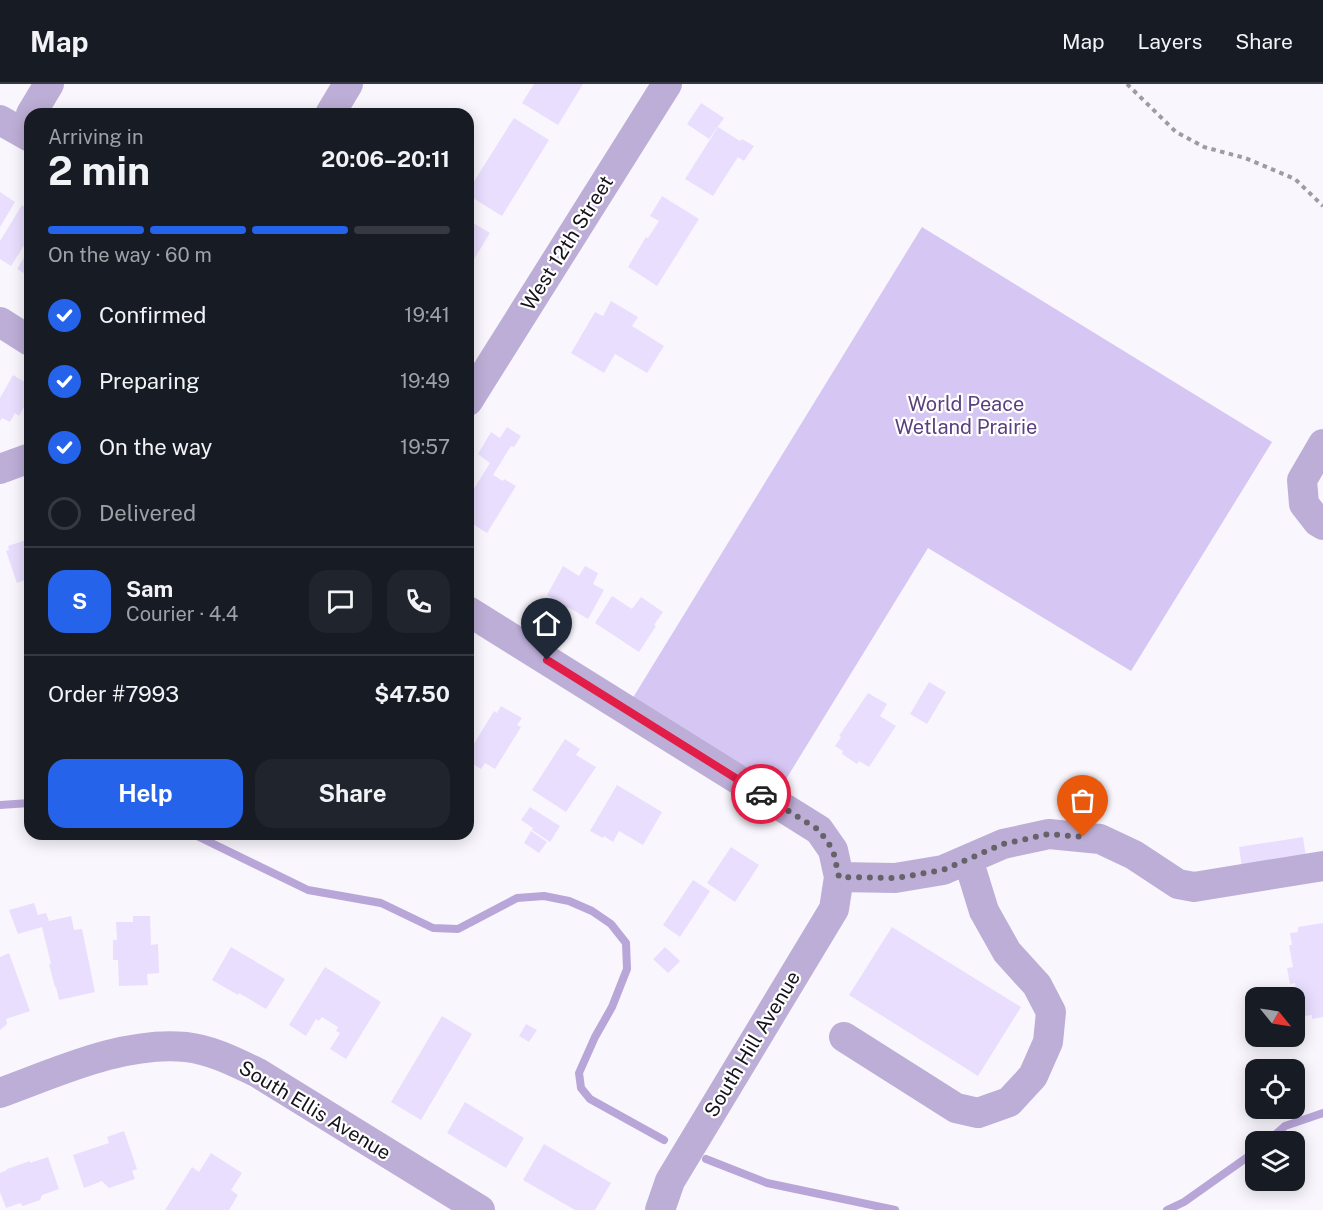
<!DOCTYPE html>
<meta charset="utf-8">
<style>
:root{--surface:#171b24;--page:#20242c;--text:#f1f3f6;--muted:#9ea1a6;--line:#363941;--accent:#2563eb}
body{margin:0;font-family:"Public Sans",sans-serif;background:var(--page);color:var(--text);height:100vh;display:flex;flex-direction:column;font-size:22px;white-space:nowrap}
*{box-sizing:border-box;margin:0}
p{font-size:20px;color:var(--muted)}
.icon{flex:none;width:33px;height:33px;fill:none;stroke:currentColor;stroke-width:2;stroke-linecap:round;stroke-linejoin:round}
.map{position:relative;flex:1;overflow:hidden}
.details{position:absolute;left:24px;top:24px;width:450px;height:732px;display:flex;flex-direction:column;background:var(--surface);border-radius:18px;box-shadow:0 3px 15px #0003}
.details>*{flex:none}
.needle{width:39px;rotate:120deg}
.tools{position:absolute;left:1245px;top:903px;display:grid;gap:12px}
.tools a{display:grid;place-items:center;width:60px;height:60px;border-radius:12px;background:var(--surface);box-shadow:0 3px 15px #0003;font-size:30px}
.pin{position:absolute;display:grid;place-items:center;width:51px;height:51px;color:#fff;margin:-62px -26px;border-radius:50% 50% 50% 0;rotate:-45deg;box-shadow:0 0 6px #0007}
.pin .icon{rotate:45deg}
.courier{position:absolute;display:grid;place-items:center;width:60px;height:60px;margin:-30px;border:4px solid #e11d48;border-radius:50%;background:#fff;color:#222;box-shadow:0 2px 8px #0007}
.summary em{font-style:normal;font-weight:700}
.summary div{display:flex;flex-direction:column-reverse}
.summary{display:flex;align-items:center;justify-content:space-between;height:102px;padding:0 24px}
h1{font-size:39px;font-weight:700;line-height:45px}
.bar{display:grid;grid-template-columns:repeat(4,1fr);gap:9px 6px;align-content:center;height:72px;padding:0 24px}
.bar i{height:8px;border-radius:4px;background:var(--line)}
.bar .current{background:var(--accent)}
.bar p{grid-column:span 4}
.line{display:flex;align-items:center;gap:15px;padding:0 24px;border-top:2px solid var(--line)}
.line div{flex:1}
.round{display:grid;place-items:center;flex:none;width:63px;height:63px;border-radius:18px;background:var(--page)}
ol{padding:0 24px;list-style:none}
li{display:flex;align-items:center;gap:18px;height:66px}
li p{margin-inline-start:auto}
li .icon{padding:6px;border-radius:50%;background:var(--accent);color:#fff;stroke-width:4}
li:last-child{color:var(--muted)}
li i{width:33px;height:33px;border:3px solid var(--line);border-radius:50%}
.primary-button{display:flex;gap:12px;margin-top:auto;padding:12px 24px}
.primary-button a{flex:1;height:69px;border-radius:18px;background:var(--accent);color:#fff;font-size:24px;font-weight:700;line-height:69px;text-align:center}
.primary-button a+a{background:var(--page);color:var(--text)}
header{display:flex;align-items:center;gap:36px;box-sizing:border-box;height:84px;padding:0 30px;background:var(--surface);border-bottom:2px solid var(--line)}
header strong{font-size:28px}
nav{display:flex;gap:33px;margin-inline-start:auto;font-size:21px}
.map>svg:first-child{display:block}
.green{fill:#d6c6f3}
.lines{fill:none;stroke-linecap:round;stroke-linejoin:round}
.stream{stroke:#b9a6d9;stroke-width:8}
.building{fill:#e9defe}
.path{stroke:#9e9ba2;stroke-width:4;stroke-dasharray:4.5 4.5;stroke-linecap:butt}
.minor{stroke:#bdaed7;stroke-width:30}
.done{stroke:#65626a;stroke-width:6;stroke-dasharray:0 10.8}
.route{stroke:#e11d48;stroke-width:8}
.labels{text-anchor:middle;stroke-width:4.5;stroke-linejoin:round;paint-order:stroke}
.street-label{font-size:20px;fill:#16121b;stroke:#fff}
.park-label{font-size:20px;fill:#5a407e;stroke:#fff}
</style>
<header>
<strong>Map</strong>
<nav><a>Map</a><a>Layers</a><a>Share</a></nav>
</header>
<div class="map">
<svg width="1323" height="1126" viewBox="0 0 1323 1126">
<rect width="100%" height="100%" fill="#f9f7fd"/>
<path class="green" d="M922,143L1272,358L1131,587L928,464L772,718L626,625Z"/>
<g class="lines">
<path class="stream" d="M0,721L30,719
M193,750L308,806L381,819L433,844L458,845L517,814L544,812L569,817L592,827L611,840L626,859L627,885L612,923L595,953L579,989L581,1004L590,1015L664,1056
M1267,1058L1285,1042L1323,1029
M706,1075L767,1099L895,1126
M1167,1126L1184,1118L1256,1067"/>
</g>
<path class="building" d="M534,0H583L558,41L522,19Z
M701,19L724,34L709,55L687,40Z
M514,34L549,56L502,132L468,111V107Z
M718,43L740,57L742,55L754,62L744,77L738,73L713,112L685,95Z
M0,108L15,118L0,143Z
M662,112L699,135L657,202L628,183L646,153L648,154L659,137L650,132Z
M22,121L30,126V152L11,182L0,175V157Z
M468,136L490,149L468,185Z
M30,164V193L17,185Z
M611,217L638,233L632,242L664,262L647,289L615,270L604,289L571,269L595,228L603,232Z
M13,291L30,301V304L25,312L29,314L19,332L15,329L10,338L2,334L0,337V314Z
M507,343L521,352L514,363L511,362L493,391L503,397L504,395L516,402L487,449L468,437V414L490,379L478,370L491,348L500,354Z
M29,455L30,494L17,499L6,467L9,466L8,462Z
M563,482L579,492L585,482L598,489L593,500L604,506L588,535L568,523L565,527L559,523L561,519L547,511Z
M612,512L632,525L641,513L663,528L654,541L656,542L639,568L595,539Z
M929,598L946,608L927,640L910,630Z
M868,609L887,620L880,632L896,642L869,683L859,677L857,680L842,670L843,667L835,662L841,653L839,652Z
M501,622L522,634L517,641L521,643L495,685L485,679L481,685L468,677V672L470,669L469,668L494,627L497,629Z
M565,655L580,665L576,671L596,683L566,728L532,706Z
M617,701L662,728L643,761L619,747L613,758L604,752L603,754L590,747Z
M530,723L560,742L550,758L532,746L533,744L521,736Z
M531,747L547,758L539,769L524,759Z
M1303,753L1306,774L1242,784L1239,763Z
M731,763L759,781L735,818L707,799Z
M693,796L710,807L680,853L663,841Z
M34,819L38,831L46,829L49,837L71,832L74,846L82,845L95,908L59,916L56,903H55L49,880H51L42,843L18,850L9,826Z
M133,832H150L151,861L158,860L159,889L147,890L148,901L119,902L118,876H113V856H117L116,838H133Z
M1323,839V933L1312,935V931L1304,932L1301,921H1299L1295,899L1290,900L1287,884L1293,883L1289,861H1292L1290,849L1298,848V843Z
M892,843L1021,923L978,992L849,911Z
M231,863L285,895L266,925L239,909L238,911L212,896Z
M665,863L680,877L668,889L653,875Z
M9,869L30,927L6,935L7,940L0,946V873Z
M325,883L381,918L346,975L330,965L340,949L336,947L338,943L322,933L319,937L316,935L306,952L289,941Z
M442,932L472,950L421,1036L391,1018Z
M526,940L537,946L529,958L519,952Z
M465,1018L524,1054L506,1084L447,1049Z
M124,1047L137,1085L132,1087L135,1095L109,1104L102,1097L84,1104L73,1071L109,1059L107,1053Z
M544,1060L611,1099L595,1126H575L523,1096Z
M211,1069L242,1089L231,1106L238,1111L229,1126H165L192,1083L199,1088Z
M48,1073L59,1105L42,1111L40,1116L23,1122L20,1119L6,1124L0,1108V1089L7,1086V1085L30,1077V1079Z"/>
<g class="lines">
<path class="path" d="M1127,0L1176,48L1204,63L1245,74L1295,95L1323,122"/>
<path class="minor" d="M31,30L49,0
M330,30L348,0
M0,36L30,53
M0,238L30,257
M468,317L667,0
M1323,360L1302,396L1304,420L1318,438L1323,441
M0,385L30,374
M468,527L819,746L833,766L839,793L834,825L670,1097L660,1126
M839,793L895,794L943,786L1003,760L1049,750L1100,755L1134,771L1178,800L1194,803L1323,782
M844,953L956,1024L978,1029L1009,1018L1033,992L1048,958L1051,928L1037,901L1007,868L984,827L968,775
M0,1009C58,988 123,957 186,963C212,966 235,978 258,989L480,1126"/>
</g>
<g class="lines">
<path class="done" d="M761,710L819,746L833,766L839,793L896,794L943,786L1003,760L1049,750L1083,753"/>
<path class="route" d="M547,576L761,710"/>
</g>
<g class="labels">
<g class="street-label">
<text transform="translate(567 159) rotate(-58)" y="7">West 12th Street</text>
<text transform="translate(752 960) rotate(-59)" y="7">South Hill Avenue</text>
<text transform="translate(315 1026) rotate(31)" y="7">South Ellis Avenue</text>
</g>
<g class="park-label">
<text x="966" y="327">World Peace<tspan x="966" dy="23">Wetland Prairie</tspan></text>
</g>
</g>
</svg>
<div class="tools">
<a><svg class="needle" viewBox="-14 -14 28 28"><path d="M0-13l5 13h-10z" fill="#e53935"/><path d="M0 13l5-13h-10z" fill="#9ea1a6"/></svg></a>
<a><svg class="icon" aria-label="locate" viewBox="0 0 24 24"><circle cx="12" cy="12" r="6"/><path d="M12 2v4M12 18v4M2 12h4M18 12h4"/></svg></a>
<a><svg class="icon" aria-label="layers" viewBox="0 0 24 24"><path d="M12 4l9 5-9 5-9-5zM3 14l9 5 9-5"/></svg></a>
</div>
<div class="pin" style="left:1083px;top:753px;background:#ea580c"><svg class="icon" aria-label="bag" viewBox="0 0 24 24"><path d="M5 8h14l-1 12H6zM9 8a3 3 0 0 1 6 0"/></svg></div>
<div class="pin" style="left:547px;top:576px;background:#1f2937"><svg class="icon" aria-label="home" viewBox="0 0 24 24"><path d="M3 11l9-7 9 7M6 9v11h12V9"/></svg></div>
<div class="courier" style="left:761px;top:710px"><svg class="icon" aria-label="car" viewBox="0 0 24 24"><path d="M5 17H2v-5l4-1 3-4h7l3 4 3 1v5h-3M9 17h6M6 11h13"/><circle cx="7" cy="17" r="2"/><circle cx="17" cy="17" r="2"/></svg></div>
<section class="details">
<div class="summary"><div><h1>2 min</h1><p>Arriving in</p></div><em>20:06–20:11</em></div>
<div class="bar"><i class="current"></i><i class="current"></i><i class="current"></i><i></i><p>On the way · 60 m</p></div>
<ol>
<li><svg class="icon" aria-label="check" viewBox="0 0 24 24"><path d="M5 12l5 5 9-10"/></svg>Confirmed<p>19:41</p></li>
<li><svg class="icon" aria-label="check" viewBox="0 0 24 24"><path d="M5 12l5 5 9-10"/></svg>Preparing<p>19:49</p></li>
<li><svg class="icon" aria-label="check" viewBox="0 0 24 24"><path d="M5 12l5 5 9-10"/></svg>On the way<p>19:57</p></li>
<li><i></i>Delivered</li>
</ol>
<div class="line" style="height:108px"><b class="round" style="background:var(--accent);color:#fff">S</b><div><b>Sam</b><p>Courier · 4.4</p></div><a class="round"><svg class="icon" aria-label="chat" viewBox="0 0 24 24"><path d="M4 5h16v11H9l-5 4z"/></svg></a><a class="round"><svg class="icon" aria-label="phone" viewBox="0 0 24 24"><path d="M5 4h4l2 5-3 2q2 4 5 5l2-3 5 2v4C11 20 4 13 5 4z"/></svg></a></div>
<div class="line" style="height:78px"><div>Order #7993</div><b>$47.50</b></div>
<div class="primary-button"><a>Help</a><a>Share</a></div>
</section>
</div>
